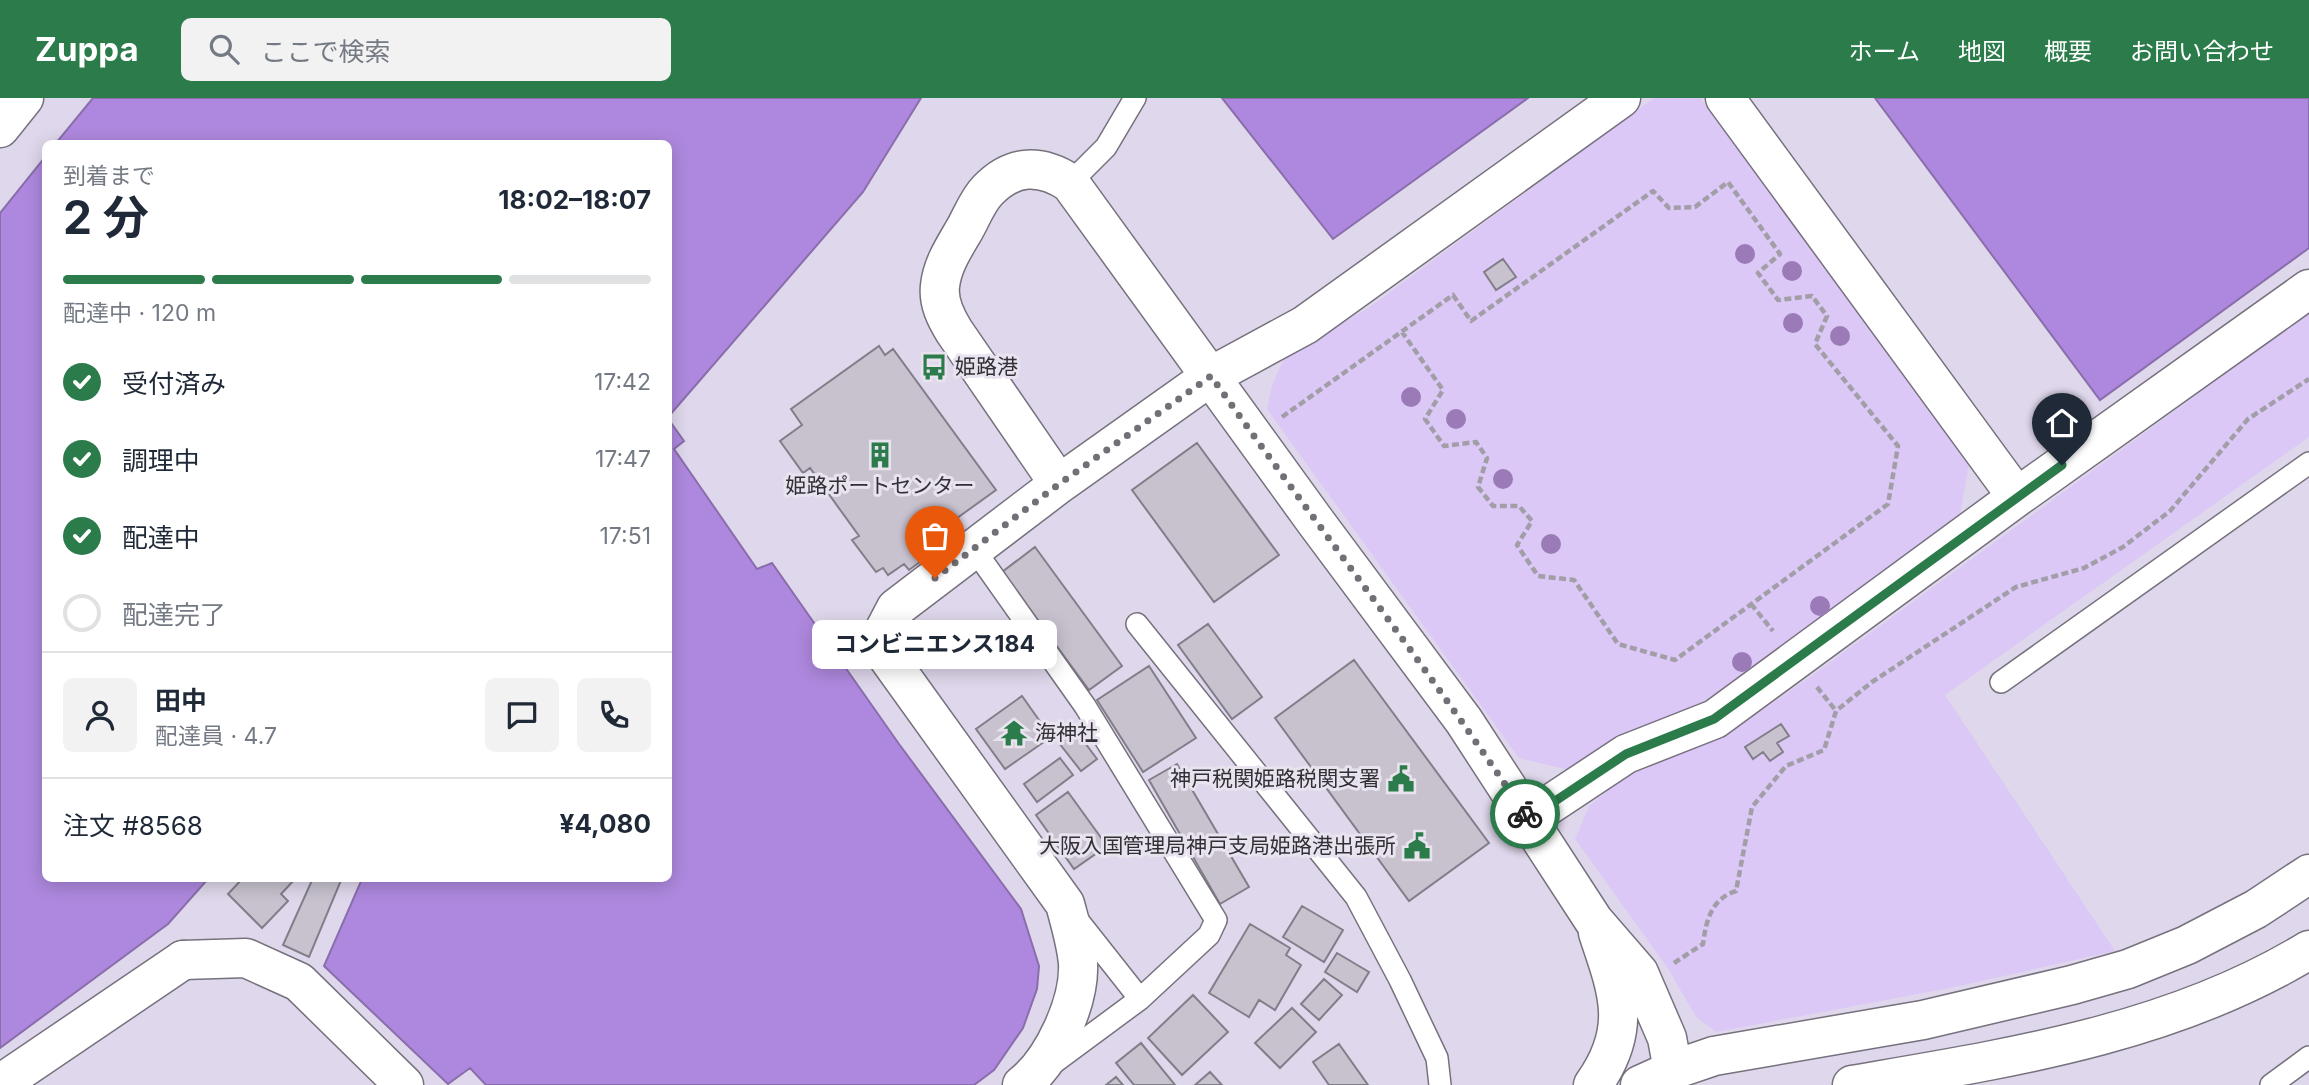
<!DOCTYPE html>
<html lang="ja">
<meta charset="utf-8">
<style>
:root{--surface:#fff;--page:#f2f2f3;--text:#1f2937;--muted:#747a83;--line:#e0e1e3;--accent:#2c7b4b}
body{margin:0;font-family:Inter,"Noto Sans JP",sans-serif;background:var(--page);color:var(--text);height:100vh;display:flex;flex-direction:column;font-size:26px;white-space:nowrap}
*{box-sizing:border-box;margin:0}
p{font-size:23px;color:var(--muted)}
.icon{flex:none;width:38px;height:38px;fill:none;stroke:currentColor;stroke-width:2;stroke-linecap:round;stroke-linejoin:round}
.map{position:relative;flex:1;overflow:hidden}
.panel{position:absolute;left:42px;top:42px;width:630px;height:742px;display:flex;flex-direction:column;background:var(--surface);border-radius:10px;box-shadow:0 4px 18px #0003}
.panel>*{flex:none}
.pin{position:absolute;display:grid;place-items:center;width:60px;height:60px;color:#fff;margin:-72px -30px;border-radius:50% 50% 50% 0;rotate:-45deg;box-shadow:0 0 7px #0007}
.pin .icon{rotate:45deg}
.courier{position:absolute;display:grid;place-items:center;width:70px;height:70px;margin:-35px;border:5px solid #2c7b4b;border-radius:50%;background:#fff;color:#222;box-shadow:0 2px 9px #0007}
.bubble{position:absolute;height:49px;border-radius:10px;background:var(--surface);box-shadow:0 4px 18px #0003;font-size:23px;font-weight:700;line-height:49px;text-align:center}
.headline em{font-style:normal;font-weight:700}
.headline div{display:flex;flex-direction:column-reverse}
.headline{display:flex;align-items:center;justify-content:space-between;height:119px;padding:0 21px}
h1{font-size:46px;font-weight:700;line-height:52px}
.bar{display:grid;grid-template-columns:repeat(4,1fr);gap:10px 7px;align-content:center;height:84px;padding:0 21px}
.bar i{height:9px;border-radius:5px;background:var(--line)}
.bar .current{background:var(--accent)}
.bar p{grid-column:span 4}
.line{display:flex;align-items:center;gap:18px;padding:0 21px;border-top:2px solid var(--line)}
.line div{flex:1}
.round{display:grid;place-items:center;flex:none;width:74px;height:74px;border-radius:10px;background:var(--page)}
ol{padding:0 21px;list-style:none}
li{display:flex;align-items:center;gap:21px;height:77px}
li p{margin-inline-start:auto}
li .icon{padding:7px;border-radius:50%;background:var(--accent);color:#fff;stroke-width:4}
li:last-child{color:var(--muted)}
li i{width:38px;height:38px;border:4px solid var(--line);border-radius:50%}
header{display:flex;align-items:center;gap:42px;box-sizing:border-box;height:98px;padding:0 35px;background:var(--accent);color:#fff}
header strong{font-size:33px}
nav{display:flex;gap:38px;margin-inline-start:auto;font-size:24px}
.search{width:490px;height:63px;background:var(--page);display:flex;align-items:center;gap:18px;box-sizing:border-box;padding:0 24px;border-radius:10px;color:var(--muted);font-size:26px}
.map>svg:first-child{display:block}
.built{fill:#dfd7eb}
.green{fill:#dbc8f6}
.water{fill:#ae88de;stroke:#896eab;stroke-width:2}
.building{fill:#c7c2ce;stroke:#827e89;stroke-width:2}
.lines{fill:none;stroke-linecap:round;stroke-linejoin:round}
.lane-casing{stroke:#76717d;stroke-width:24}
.street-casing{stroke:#76717d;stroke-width:41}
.secondary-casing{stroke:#76717d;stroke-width:41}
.path{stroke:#a29ea8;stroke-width:4.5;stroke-dasharray:7 3.5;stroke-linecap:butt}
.lane{stroke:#fff;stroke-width:21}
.street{stroke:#fff;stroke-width:38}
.secondary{stroke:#fff;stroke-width:38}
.tree{fill:#9a7bb8}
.done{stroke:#726f76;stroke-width:7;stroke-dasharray:0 12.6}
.route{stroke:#2c7b4b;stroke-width:9}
.labels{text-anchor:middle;stroke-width:6;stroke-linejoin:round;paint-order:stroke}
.poi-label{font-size:21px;fill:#323035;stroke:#e8e3ef;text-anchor:start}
</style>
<header>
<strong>Zuppa</strong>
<div class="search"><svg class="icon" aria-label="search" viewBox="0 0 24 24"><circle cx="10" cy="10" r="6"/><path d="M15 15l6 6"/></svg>ここで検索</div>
<nav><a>ホーム</a><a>地図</a><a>概要</a><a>お問い合わせ</a></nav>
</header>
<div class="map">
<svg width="2309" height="987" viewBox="0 0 2309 987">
<rect width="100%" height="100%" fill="#e8e3ef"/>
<path class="built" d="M0,0H93L56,45L46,46L45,59L0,115Z
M921,0H1222L1333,141L1528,0H1875L2100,301L2309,150V987H974L994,972L1037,891L1039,868L1021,811L899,646L772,465L757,471L674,351L683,343L669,322L668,318L863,94Z
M208,781H362L324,868L448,986L471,970L486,987H0V950L168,827Z"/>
<path class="green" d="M1654,0H1700L1969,366L1960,417L1764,565L1693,610L1620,637L1569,672L1519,660L1267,311L1272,287L1284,261L1299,249L1367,211Z
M2309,215V339L1945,597L2115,853L1950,890L1716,934L1696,919L1667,869L1575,741L1590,707L1632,673L1728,636L1810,579Z"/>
<path class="water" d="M93,0H921L863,94L669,318L668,46L56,45Z
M1222,0H1528L1333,141Z
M1875,0H2309V150L2100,302Z
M45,59L46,780L208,781L168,826L0,950V115Z
M669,322L684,343L674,351L757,471L772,465L899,646L1021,811L1039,868L1037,891L1023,930L994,972L974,987H486L470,970L448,986L324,868L362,781L668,780Z"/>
<path class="building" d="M1503,161L1516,179L1496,192L1484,174Z
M879,248L885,257L893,251L996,392L935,436L943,447L909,472L904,466L888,477L883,470L876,474L852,442L859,438L810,370L803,375L780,343L802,327L791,311Z
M1197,345L1279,457L1214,504L1132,392Z
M1035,449L1122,568L1089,592L1002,474Z
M1208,526L1262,599L1232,621L1178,547Z
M1354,562L1489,745L1409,803L1275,620Z
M1149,568L1196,640L1143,674L1097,602Z
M1022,598L1051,639L1005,671L976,631Z
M1781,626L1789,638L1777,645L1783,654L1770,663L1763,654L1753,661L1745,649Z
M1076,633L1097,661L1081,673L1059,645Z
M1060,660L1073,677L1037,704L1024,686Z
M1177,666L1249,789L1220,806L1149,682Z
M1068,694L1107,748L1074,771L1036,717Z
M243,780H296L281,796L288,803L262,830L228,796Z
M313,780H342L309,859L283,847Z
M1302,808L1343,832L1324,864L1283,839Z
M1250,826L1290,850L1286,857L1301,867L1275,912L1259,902L1249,919L1209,895Z
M1337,855L1369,874L1357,894L1325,874Z
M1324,881L1342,897L1319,922L1301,906Z
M1193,897L1228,934L1182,977L1148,940Z
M1292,910L1316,934L1280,970L1255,945Z
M1141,945L1175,987H1134L1116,965Z
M1339,946L1368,987H1329L1313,964Z
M1210,974L1222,987H1195Z
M1116,979L1123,987H1106Z"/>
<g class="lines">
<g class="lane-casing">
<path id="lane" d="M1070,85L1106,49L1135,0
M974,451L1085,608L1216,822L1209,837L1140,901L1052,966
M1137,526L1356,799L1400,882L1437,960L1440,987
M2001,584L2309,365
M1076,820L1140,901
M2271,987L2309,959"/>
</g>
<g class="street-casing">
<path id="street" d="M1725,0L2017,399
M1528,721L1626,656L1715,621L2017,399L2309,191
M0,986L183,862"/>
</g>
<g class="secondary-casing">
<path id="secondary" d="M0,30L24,0
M1059,386L954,233C946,220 938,205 940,188C942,168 953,151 963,134C971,121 977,103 988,92C1013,66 1041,66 1070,85L1315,423L1464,623L1594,823L1639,875L1667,940L1673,972L1671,987
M183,862L246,860L299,884L404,987
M1022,987C1053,963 1080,904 1078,865C1076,844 1070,825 1065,806L886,557L885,531L896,510L1059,386L1211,278L1305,227L1621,0
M1593,987C1633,931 1618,894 1598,835
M1640,987L1673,972L1714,958L1923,922L2072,887L2128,871L2187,847L2256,811L2309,776
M1852,987C2009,960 2171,936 2309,852"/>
</g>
<path class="path" d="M1282,319L1453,197L1471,223L1653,93L1669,110L1695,109L1728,84L1780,156L1758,175L1778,202L1812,198L1827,218L1815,246L1898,348L1888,406L1675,562L1618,546L1574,482L1538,478L1517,447L1532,423L1519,408H1493L1478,389L1487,360L1476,344L1444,348L1425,321L1443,292L1402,234
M1751,506L1773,533
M1817,589L1836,613
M1674,865L1703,846C1706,823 1711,801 1736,793L1752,709L1786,668L1824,652L1836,613L1872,584L2016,489L2084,470L2123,449L2170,413L2248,321L2309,281"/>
<use href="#lane" class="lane"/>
<use href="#street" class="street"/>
<use href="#secondary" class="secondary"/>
</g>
<g class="tree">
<circle cx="1745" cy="156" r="10"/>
<circle cx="1792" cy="173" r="10"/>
<circle cx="1793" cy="225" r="10"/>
<circle cx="1840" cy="238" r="10"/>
<circle cx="1411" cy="299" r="10"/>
<circle cx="1456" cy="321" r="10"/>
<circle cx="1503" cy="381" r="10"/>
<circle cx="1551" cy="446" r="10"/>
<circle cx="1820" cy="508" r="10"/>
<circle cx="1742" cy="564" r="10"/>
</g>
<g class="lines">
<path class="done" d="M935,480L1059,386L1211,278C1315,425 1426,567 1525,716"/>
<path class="route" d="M1525,716L1528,721L1626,656L1714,621L2062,367"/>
</g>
<defs>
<g id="bus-bare" transform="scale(2.1)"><path d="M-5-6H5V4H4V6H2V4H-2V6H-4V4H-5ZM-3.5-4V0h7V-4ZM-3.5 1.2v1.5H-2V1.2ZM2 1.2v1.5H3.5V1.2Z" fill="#2c7b4b" stroke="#e8e3ef" stroke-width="2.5" paint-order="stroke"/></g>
<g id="building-bare" transform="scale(2.1)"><path d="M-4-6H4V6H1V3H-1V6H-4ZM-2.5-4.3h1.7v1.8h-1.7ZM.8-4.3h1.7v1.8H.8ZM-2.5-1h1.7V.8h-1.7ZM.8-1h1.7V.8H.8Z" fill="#2c7b4b" stroke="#e8e3ef" stroke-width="2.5" paint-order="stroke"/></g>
<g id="temple-bare" transform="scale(2.1)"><path d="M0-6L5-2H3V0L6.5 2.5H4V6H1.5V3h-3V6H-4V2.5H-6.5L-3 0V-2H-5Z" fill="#2c7b4b" stroke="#e8e3ef" stroke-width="2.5" paint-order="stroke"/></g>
<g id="civic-bare" transform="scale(2.1)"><path d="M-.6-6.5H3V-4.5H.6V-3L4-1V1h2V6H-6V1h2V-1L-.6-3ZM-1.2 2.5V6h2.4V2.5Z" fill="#2c7b4b" stroke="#e8e3ef" stroke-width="2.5" paint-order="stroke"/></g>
</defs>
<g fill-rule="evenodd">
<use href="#bus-bare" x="934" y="269"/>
<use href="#building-bare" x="880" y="357"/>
<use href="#temple-bare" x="1014" y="635"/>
<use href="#civic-bare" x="1401" y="681"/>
<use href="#civic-bare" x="1417" y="748"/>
</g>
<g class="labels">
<g class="poi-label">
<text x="955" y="276">姫路港</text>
<text x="880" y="395" text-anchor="middle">姫路ポートセンター</text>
<text x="1035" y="642">海神社</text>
<text x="1380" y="688" text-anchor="end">神戸税関姫路税関支署</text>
<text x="1396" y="755" text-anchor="end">大阪入国管理局神戸支局姫路港出張所</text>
</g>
</g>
</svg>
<div class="pin" style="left:935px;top:480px;background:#ea580c"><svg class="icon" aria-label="bag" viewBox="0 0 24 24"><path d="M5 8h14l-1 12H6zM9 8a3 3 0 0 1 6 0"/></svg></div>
<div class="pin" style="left:2062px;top:367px;background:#1f2937"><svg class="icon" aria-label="home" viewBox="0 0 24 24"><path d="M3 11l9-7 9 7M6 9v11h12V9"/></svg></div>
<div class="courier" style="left:1525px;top:716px"><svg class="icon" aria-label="bike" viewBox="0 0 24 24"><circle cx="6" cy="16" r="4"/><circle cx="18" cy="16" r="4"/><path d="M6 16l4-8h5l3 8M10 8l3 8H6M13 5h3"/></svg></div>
<div class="bubble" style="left:812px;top:522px;width:245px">コンビニエンス184</div>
<section class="panel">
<div class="headline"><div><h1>2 分</h1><p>到着まで</p></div><em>18:02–18:07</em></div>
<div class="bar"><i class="current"></i><i class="current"></i><i class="current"></i><i></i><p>配達中 · 120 m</p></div>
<ol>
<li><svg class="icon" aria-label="check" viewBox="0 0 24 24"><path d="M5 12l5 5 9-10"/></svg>受付済み<p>17:42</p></li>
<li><svg class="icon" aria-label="check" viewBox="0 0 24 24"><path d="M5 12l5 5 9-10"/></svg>調理中<p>17:47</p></li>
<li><svg class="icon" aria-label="check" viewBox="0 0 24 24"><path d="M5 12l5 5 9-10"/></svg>配達中<p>17:51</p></li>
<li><i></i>配達完了</li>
</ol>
<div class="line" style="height:126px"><a class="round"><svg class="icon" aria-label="person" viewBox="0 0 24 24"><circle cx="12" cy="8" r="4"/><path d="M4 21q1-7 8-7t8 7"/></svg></a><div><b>田中</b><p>配達員 · 4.7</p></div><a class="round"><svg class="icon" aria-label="chat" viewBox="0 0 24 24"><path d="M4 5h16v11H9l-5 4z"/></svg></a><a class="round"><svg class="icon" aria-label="phone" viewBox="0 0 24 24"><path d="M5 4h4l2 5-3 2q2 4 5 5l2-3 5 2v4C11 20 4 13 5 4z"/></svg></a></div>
<div class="line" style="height:91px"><div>注文 #8568</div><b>¥4,080</b></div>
</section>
</div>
